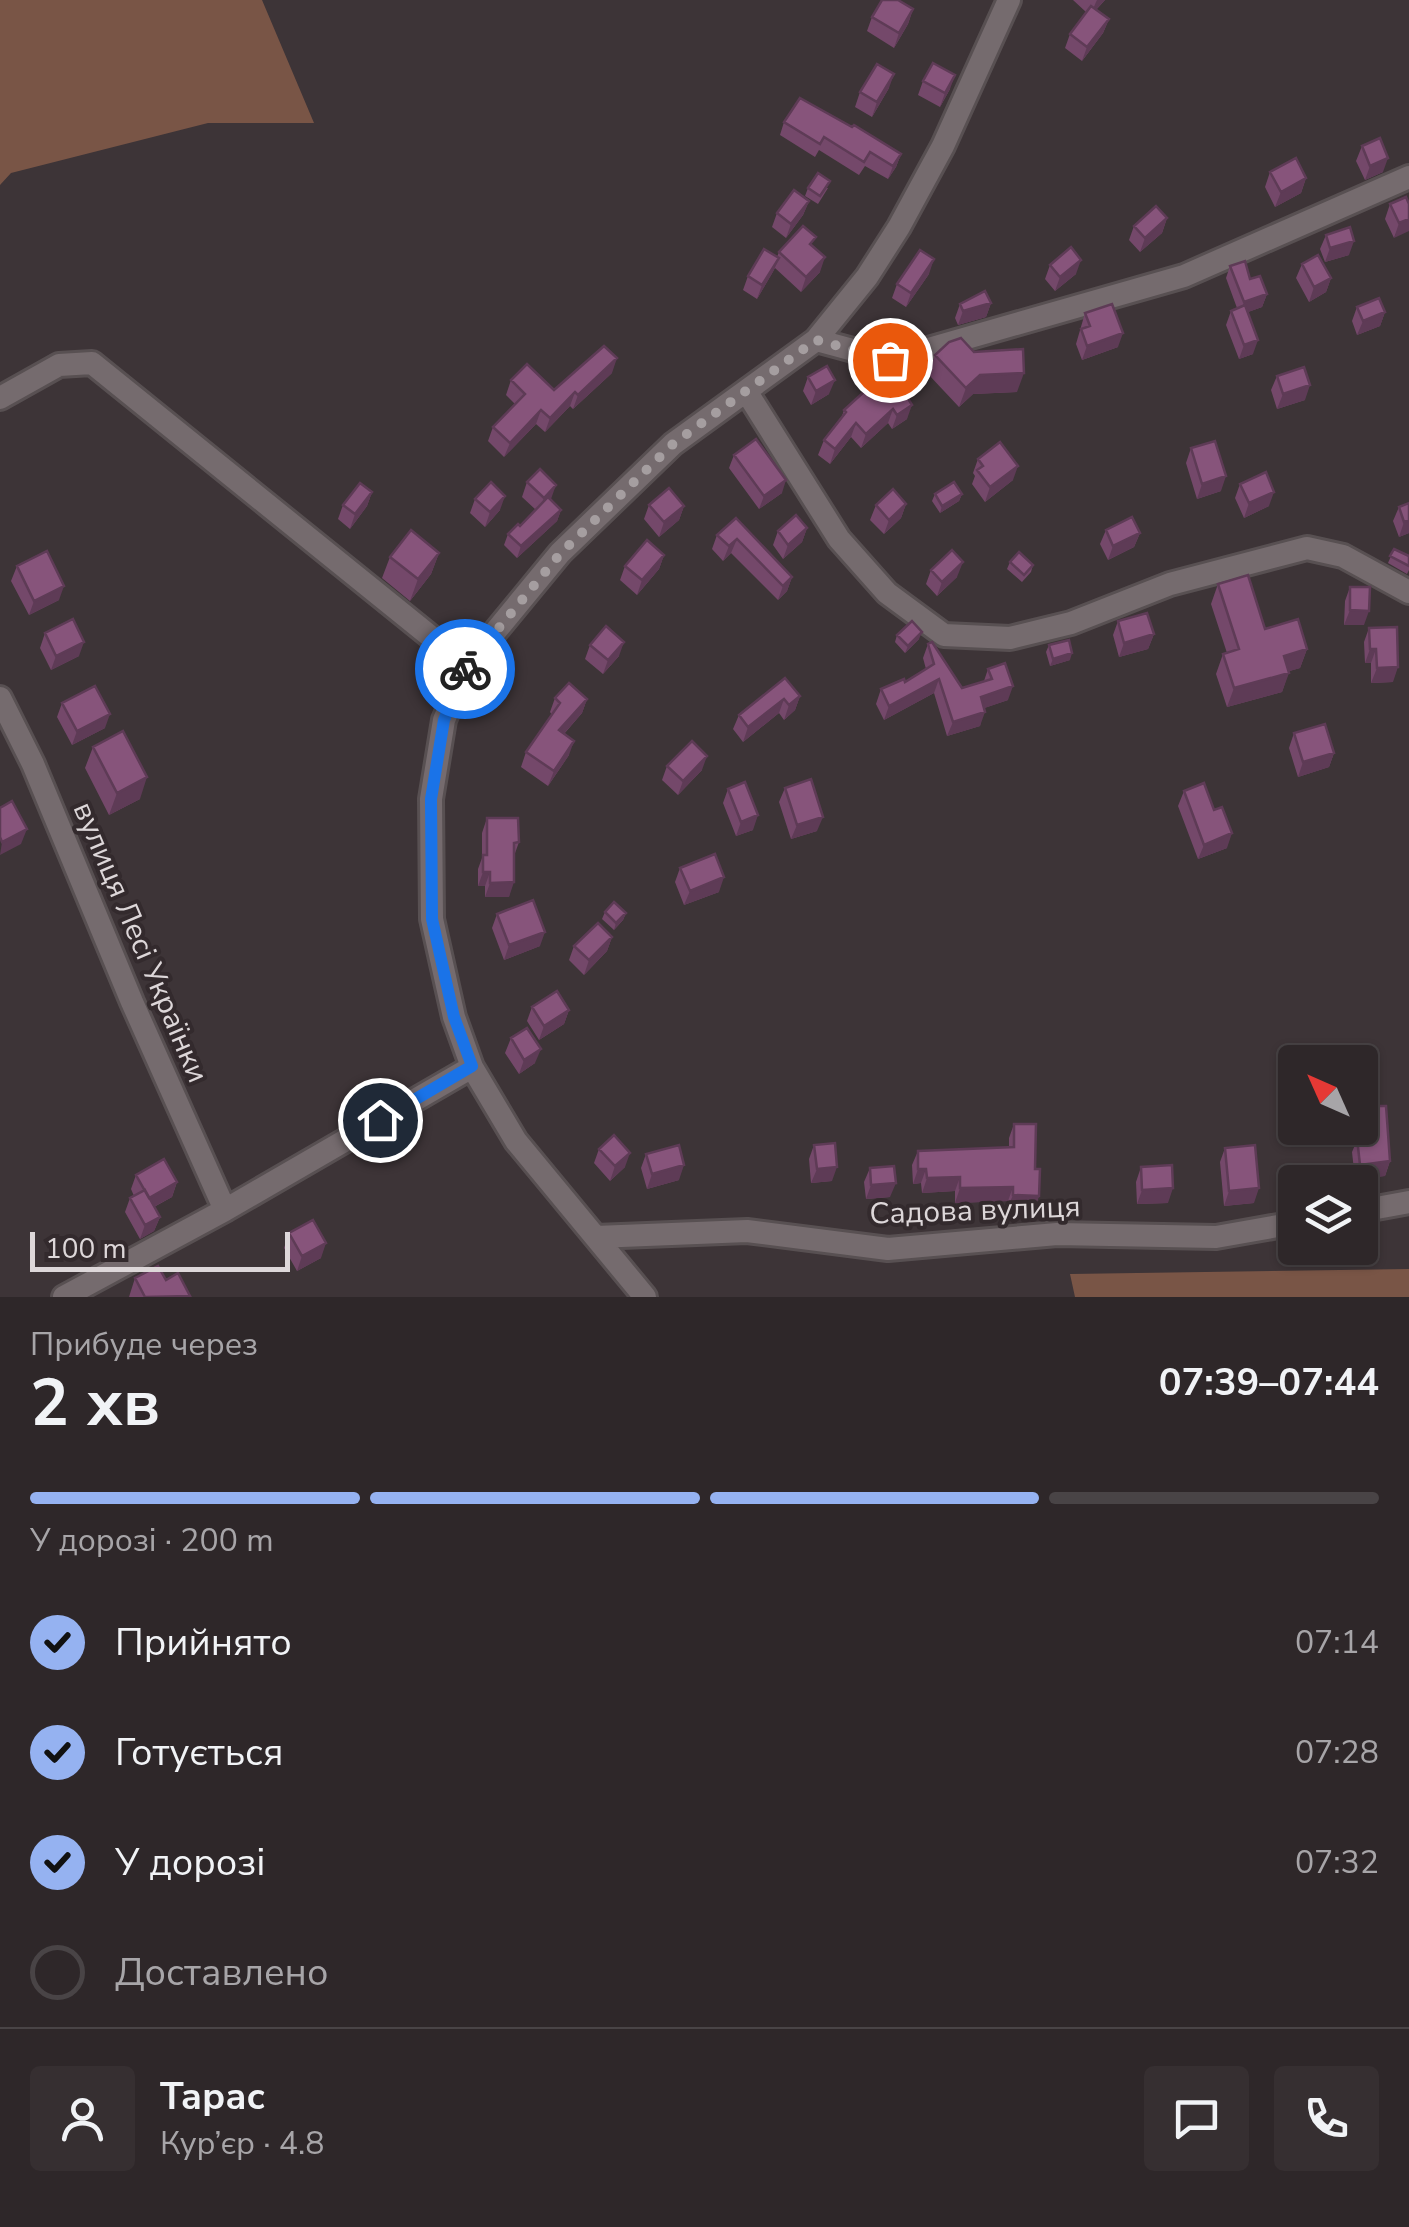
<!DOCTYPE html>
<html lang="uk">
<meta charset="utf-8">
<style>
:root{--surface:#2e2729;--page:#362f31;--text:#f1f3f6;--muted:#a7a5a8;--line:#494446;--accent:#95b2f1}
body{margin:0;font-family:"Nunito Sans",sans-serif;background:var(--page);color:var(--text);height:100vh;display:flex;flex-direction:column;font-size:38px;white-space:nowrap}
*{box-sizing:border-box;margin:0}
p{font-size:32px;color:var(--muted)}
.icon{flex:none;width:55px;height:55px;fill:none;stroke:currentColor;stroke-width:2;stroke-linecap:round;stroke-linejoin:round}
.map{position:relative;height:1297px;overflow:hidden}
.details{display:flex;flex-direction:column;background:var(--surface);flex:1}
.details>*{flex:none}
.needle{width:65px;rotate:315deg}
.tools{position:absolute;left:1278px;top:1045px;display:grid;gap:20px}
.tools a{display:grid;place-items:center;width:100px;height:100px;border-radius:10px;background:var(--surface);box-shadow:0 2px 8px #0004,0 0 0 2px var(--line);font-size:50px}
.scale{position:absolute;left:30px;bottom:25px;width:260px;box-sizing:border-box;padding-left:10px;border:5px solid #ddd7d9;border-top:0;font-size:28px;line-height:35px;white-space:nowrap;color:#ddd7d9;-webkit-text-stroke:8px #332a2d;paint-order:stroke}
.pin{position:absolute;display:grid;place-items:center;width:85px;height:85px;color:#fff;margin:-42px;border:5px solid #fff;border-radius:50%;box-shadow:0 2px 10px #0007}
.courier{position:absolute;display:grid;place-items:center;width:100px;height:100px;margin:-50px;border:8px solid #1a73e8;border-radius:50%;background:#fff;color:#222;box-shadow:0 2px 12px #0007}
.overview em{font-style:normal;font-weight:700}
.overview div{display:flex;flex-direction:column-reverse}
.overview{display:flex;align-items:center;justify-content:space-between;height:170px;padding:0 30px}
h1{font-size:65px;font-weight:700;line-height:75px}
.bar{display:grid;grid-template-columns:repeat(4,1fr);gap:15px 10px;align-content:center;height:120px;padding:0 30px}
.bar i{height:12px;border-radius:8px;background:var(--line)}
.bar .on{background:var(--accent)}
.bar p{grid-column:span 4}
.line{display:flex;align-items:center;gap:25px;padding:0 30px;border-top:2px solid var(--line)}
.line div{flex:1}
.round{display:grid;place-items:center;flex:none;width:105px;height:105px;border-radius:10px;background:var(--page)}
ol{padding:0 30px;list-style:none}
li{display:flex;align-items:center;gap:30px;height:110px}
li p{margin-inline-start:auto}
li .icon{padding:10px;border-radius:50%;background:var(--accent);color:#111;stroke-width:4}
li:last-child{color:var(--muted)}
li i{width:55px;height:55px;border:5px solid var(--line);border-radius:50%}
.map>svg:first-child{display:block}
.green{fill:#795546}
.lines{fill:none;stroke-linecap:round;stroke-linejoin:round}
.minor-casing{stroke:#585052;stroke-width:28}
.minor{stroke:#756b6e;stroke-width:22}
.wall{fill:#74486a}
.shaded-wall{fill:#5e3b56}
.building{fill:#87547b;stroke:#5e3b56;stroke-width:2.5}
.done{stroke:#a59ea0;stroke-width:10;stroke-dasharray:0 18}
.route{stroke:#1a73e8;stroke-width:12}
.labels{text-anchor:middle;stroke-width:8;stroke-linejoin:round;paint-order:stroke}
.street-label{font-size:30px;fill:#ddd7d9;stroke:#332a2d}
</style>
<div class="map">
<svg width="1409" height="1297" viewBox="0 0 1409 1297">
<rect width="100%" height="100%" fill="#3d3437"/>
<path class="green" d="M0,0H262L314,123H208L11,173L0,185Z
M1409,1269V1297H1075L1070,1274Z"/>
<g class="lines">
<g class="minor-casing">
<path id="minor" d="M816,340L890,360L1184,276L1409,177
M746,391L839,539L887,593L944,635L1010,638L1071,623L1170,584L1307,548L1343,556L1409,592
M0,398L59,365L92,363L467,666
M0,698L33,764L132,1002L225,1210
M1360,1211L1409,1202
M596,1237L747,1231L888,1249L1057,1234L1216,1237L1295,1223
M64,1297L225,1210L472,1067
M645,1297L516,1141L472,1067L454,1017L432,919L431,799L444,720L467,666L560,553L673,444L816,340L867,277L899,227L943,146L1009,0"/>
</g>
<use href="#minor" class="minor"/>
</g>
<path class="wall" d="M1073,0H1105L1096,10L1109,19L1103,33L1082,61L1065,48L1070,34L1086,12Z
M913,9L908,24L894,48L867,31L872,17Z
M923,81L950,89L940,107L918,95Z
M889,88L872,117L855,107L860,92Z
M784,122L901,154L896,167L888,179L865,166L859,175L819,150L815,157L780,135Z
M1362,146L1383,172L1365,180L1356,161Z
M1270,172L1306,178L1301,193L1275,207L1265,187Z
M808,188H828L818,204L805,196Z
M809,201L803,215L786,238L772,227L777,213Z
M1390,204H1409L1394,238L1385,219Z
M1167,218L1162,233L1140,252L1129,240L1134,226Z
M1326,235L1349,255L1325,262L1320,249Z
M813,246L820,272L801,292L775,268L757,299L743,290L748,276L777,257L779,252Z
M1302,264L1331,278L1326,292L1309,302L1296,278Z
M1050,265L1076,274L1055,291L1045,279Z
M1230,266L1250,279L1267,294L1262,307L1248,312L1253,354L1239,359L1226,325L1231,311L1237,308L1226,278Z
M929,274L906,307L892,298L897,284Z
M991,303L986,317L958,325L955,318L960,304Z
M1357,307L1385,312L1380,326L1357,335L1352,321Z
M1085,313L1118,347L1082,360L1076,344Z
M974,352L1017,392L973,394L959,407L928,374L935,355Z
M612,373L573,409L570,406L545,432L536,424L504,457L488,441L493,427L515,404L506,395L511,380L554,390Z
M1277,376L1305,400L1277,409L1271,390Z
M808,377L829,394L811,405L803,391Z
M915,385L909,400L907,419L892,429L888,423L861,448L851,437L830,464L818,455L824,440L841,419L844,410L869,393Z
M1191,448L1221,491L1197,499L1186,463Z
M734,455L782,493L759,509L729,468Z
M978,459L1013,480L985,502L972,484L975,476L973,473Z
M527,482L561,510L557,521L517,558L504,545L508,534L520,526L536,510L522,497Z
M1240,484L1269,506L1244,518L1235,498Z
M372,492L367,506L350,529L338,519L343,505Z
M935,494H962L959,501L940,513L932,501Z
M475,499L500,510L485,527L470,513Z
M1409,503V533L1399,537L1393,521L1399,507Z
M906,504L901,518L884,534L870,520L876,505Z
M649,505L684,506L679,520L659,537L644,519Z
M736,518L792,577L787,591L778,600L731,553L723,561L712,549L717,535Z
M807,528L802,542L783,559L773,545L778,531Z
M1106,530L1140,533L1134,547L1108,560L1100,544Z
M1394,549L1409,556V570L1407,574L1388,563Z
M439,553L431,574L410,601L382,578L390,557Z
M664,555L659,569L637,595L620,580L625,566Z
M1010,562L1033,565L1031,572L1022,582L1007,569Z
M17,566L59,600L29,615L11,581Z
M931,570L957,577L937,596L926,584Z
M1218,584L1265,629L1307,649L1300,668L1289,671L1282,692L1227,707L1216,674L1223,654L1227,653L1211,604Z
M1350,587L1364,625H1344L1345,601Z
M1118,621L1154,634L1148,649L1119,657L1113,635Z
M1369,628L1393,682L1371,683V663H1365L1364,642Z
M45,633L79,656L51,670L40,648Z
M897,635L919,639L905,653L895,642Z
M928,644L962,688L984,681L988,669L1008,700L984,708L980,726L947,736L934,693L884,720L876,704L881,689L905,682L926,669L923,658Z
M590,645L619,656L603,674L585,659Z
M1049,645L1070,660L1050,666L1046,652Z
M785,678L800,696L795,710L784,720L779,713L743,742L733,729L739,715Z
M555,698L587,699L582,713L564,734L569,755L548,786L521,767L526,752L552,715L550,712Z
M62,703L105,728L72,745L57,717Z
M1294,733L1334,753L1329,767L1298,777L1289,748Z
M93,747L140,799L109,815L85,768Z
M667,766L702,770L678,795L662,780Z
M785,788L817,831L791,839L779,802Z
M728,789L753,830L736,836L723,803Z
M1184,791L1227,848L1198,859L1178,806Z
M487,818L519,842L514,856L509,897H485V886H478V869L482,858V833Z
M680,868L719,892L684,905L675,882Z
M605,912L626,913L623,920L614,930L602,919Z
M497,914L540,946L504,960L492,928Z
M612,937L607,951L584,975L569,960L574,946Z
M532,1007L569,1010L564,1024L539,1040L527,1021Z
M511,1038L535,1063L519,1074L505,1053Z
M1014,1124L1035,1169L1039,1196L1034,1210L1007,1209L1008,1201L955,1203V1191L922,1193L921,1183L913,1184L912,1165L918,1151L1009,1148V1138Z
M1355,1128H1360L1390,1161L1385,1176L1355,1179L1352,1152L1355,1145Z
M814,1145L832,1181L811,1183L809,1159Z
M1225,1148L1254,1203L1224,1206L1220,1162Z
M599,1149L625,1167L610,1181L594,1163Z
M646,1154L679,1180L647,1189L641,1168Z
M1141,1167L1168,1203L1137,1204L1136,1182Z
M870,1168L890,1197L866,1199L864,1182Z
M136,1175L177,1182L172,1197L154,1207L160,1217L154,1231L140,1239L125,1212L130,1198L134,1196L131,1189Z
M289,1233L321,1258L297,1271L284,1248Z
M135,1278L166,1280L190,1297H129Z"/>
<path class="shaded-wall" d="M1097,0H1105L1090,16L1096,2Z
M913,9L908,24L894,48L899,33Z
M1109,19L1103,33L1082,61L1087,47Z
M894,74L889,88L872,117L877,102Z
M955,75L950,89L940,107L945,93Z
M901,154L896,167L888,179L893,166Z
M1388,158L1383,172L1365,180L1370,166Z
M1306,178L1301,193L1275,207L1281,192Z
M809,201L803,215L786,238L791,224Z
M1167,218L1162,233L1140,252L1145,238Z
M1409,219V231L1394,238L1399,223Z
M1354,241L1349,255L1325,262L1330,248Z
M825,257L820,272L801,292L806,277Z
M779,258L773,272L757,299L762,285Z
M934,259L929,274L906,307L911,293Z
M1081,260L1076,274L1055,291L1060,277Z
M1331,278L1326,292L1309,302L1314,287Z
M1267,294L1262,307L1240,315L1244,302Z
M991,303L986,317L958,325L963,311Z
M1385,312L1380,326L1357,335L1363,321Z
M1123,333L1118,347L1082,360L1087,346Z
M1258,340L1253,354L1239,359L1244,345Z
M617,358L612,373L573,409L578,395Z
M1024,373L1017,392L973,394L959,407L966,388L980,375Z
M835,380L829,394L811,405L816,391Z
M915,385L910,399L899,407L904,392Z
M1310,385L1305,400L1277,409L1283,394Z
M575,392L570,406L545,432L550,418Z
M912,405L907,419L892,429L897,415Z
M893,409L888,423L861,448L866,434Z
M541,410L536,424L504,457L510,443Z
M856,423L851,437L830,464L835,449Z
M1018,466L1013,480L985,502L990,487Z
M1226,476L1221,491L1197,499L1202,484Z
M786,480L782,493L759,509L764,496Z
M556,485L551,499L538,512L544,498Z
M372,492L367,506L350,529L355,514Z
M1274,492L1269,506L1244,518L1249,503Z
M962,494L959,501L940,513L942,506Z
M505,496L500,510L485,527L490,512Z
M906,504L901,518L884,534L889,520Z
M684,506L679,520L659,537L664,522Z
M561,510L557,521L517,558L521,546Z
M1409,520V533L1399,537L1404,522Z
M807,528L802,542L783,559L788,545Z
M1140,533L1134,547L1108,560L1113,546Z
M737,539L731,553L723,561L729,546Z
M439,553L431,574L410,601L418,579Z
M664,555L659,569L637,595L642,580Z
M963,562L957,577L937,596L942,582Z
M792,577L787,591L778,600L783,586Z
M64,586L59,600L29,615L34,601Z
M1350,610L1369,611L1364,625H1344Z
M922,632L919,639L905,653L908,646Z
M1154,634L1148,649L1119,657L1124,643Z
M84,642L79,656L51,670L56,656Z
M624,642L619,656L603,674L608,660Z
M1307,649L1300,668L1277,675L1284,656Z
M1370,649H1376L1371,663H1365Z
M1072,653L1070,660L1050,666L1053,659Z
M1398,667L1393,682L1371,683L1377,668Z
M1289,673L1282,692L1227,707L1234,688Z
M939,679L934,693L884,720L889,706Z
M1013,686L1008,700L976,711L981,697Z
M800,696L795,710L784,720L789,705Z
M587,699L582,713L554,745L559,730Z
M784,699L779,713L743,742L748,727Z
M985,712L980,726L947,736L953,722Z
M110,714L105,728L72,745L77,731Z
M574,741L569,755L548,786L554,771Z
M1334,753L1329,767L1298,777L1303,762Z
M707,756L702,770L678,795L683,781Z
M147,777L140,799L109,815L117,793Z
M758,815L753,830L736,836L741,822Z
M823,817L817,831L791,839L797,825Z
M27,829L21,844L0,855L2,842Z
M1232,833L1227,848L1198,859L1204,845Z
M483,872H490L485,886H478Z
M724,877L719,892L684,905L690,891Z
M514,882L509,897H485L490,883Z
M626,913L623,920L614,930L616,923Z
M545,932L540,946L504,960L509,945Z
M612,937L607,951L584,975L589,960Z
M569,1010L564,1024L539,1040L544,1026Z
M541,1049L535,1063L519,1074L524,1060Z
M630,1153L625,1167L610,1181L615,1166Z
M1390,1161L1385,1176L1355,1179L1360,1165Z
M684,1165L679,1180L647,1189L652,1174Z
M837,1167L832,1181L811,1183L817,1169Z
M918,1169H926L921,1183L913,1184Z
M960,1177L955,1191L922,1193L927,1178Z
M177,1182L172,1197L144,1212L149,1198Z
M896,1183L890,1197L866,1199L871,1185Z
M1013,1187L1008,1201L955,1203L960,1188Z
M1173,1188L1168,1203L1137,1204L1142,1190Z
M1259,1188L1254,1203L1224,1206L1229,1191Z
M1013,1195L1039,1196L1034,1210L1007,1209Z
M160,1217L154,1231L140,1239L145,1225Z
M326,1243L321,1258L297,1271L302,1256Z"/>
<path class="building" d="M882,0H898L913,9L899,33L872,17Z
M1091,6L1109,19L1087,47L1070,34Z
M933,63L955,75L945,93L923,81Z
M877,64L894,74L877,102L860,92Z
M800,98L852,127L854,125L901,154L893,166L870,152L864,162L824,137L820,144L784,122Z
M1380,138L1388,158L1370,166L1362,146Z
M1296,158L1306,178L1281,192L1270,172Z
M818,173L830,181L820,196L808,188Z
M794,190L809,201L791,224L777,213Z
M1406,197L1409,204V219L1399,223L1390,204Z
M1156,206L1167,218L1145,238L1134,226Z
M803,226L816,237L810,244L825,257L806,277L779,252Z
M1350,227L1354,241L1330,248L1326,235Z
M1071,247L1081,260L1060,277L1050,265Z
M764,249L779,258L762,285L748,276Z
M920,250L934,259L911,293L897,284Z
M1318,255L1331,278L1314,287L1302,264Z
M1245,261L1250,279L1260,276L1267,294L1244,302L1230,266Z
M985,291L991,303L963,311L960,304Z
M1379,298L1385,312L1363,321L1357,307Z
M1112,304L1123,333L1087,346L1081,329L1090,326L1085,313Z
M1245,305L1258,340L1244,345L1231,311Z
M961,338L974,352L1023,349L1024,373L980,375L966,388L935,355L949,342Z
M604,346L617,358L578,395L575,392L550,418L541,410L510,443L493,427L525,394L511,380L527,364L554,390Z
M827,366L835,380L816,391L808,377Z
M1304,367L1310,385L1283,394L1277,376Z
M905,370L915,385L904,392L912,405L897,415L893,409L866,434L856,423L835,449L824,440L846,412L844,410L866,390L869,393Z
M756,439L786,480L764,496L734,455Z
M1215,441L1226,476L1202,484L1191,448Z
M1000,442L1018,466L990,487L977,470L983,466L978,459Z
M540,469L556,485L544,498L527,482Z
M1266,472L1274,492L1249,503L1240,484Z
M491,482L505,496L490,512L475,499Z
M954,482L962,494L942,506L935,494Z
M360,483L372,492L355,514L343,505Z
M669,488L684,506L664,522L649,505Z
M893,489L906,504L889,520L876,505Z
M548,497L561,510L521,546L508,534L518,524L520,526Z
M1409,503V520L1404,522L1399,507Z
M796,515L807,528L788,545L778,531Z
M1132,517L1140,533L1113,546L1106,530Z
M736,518L792,577L783,586L737,539L729,546L717,535Z
M411,530L439,553L418,579L390,557Z
M647,540L664,555L642,580L625,566Z
M1394,549L1409,556V566L1390,556Z
M952,550L963,562L942,582L931,570Z
M47,551L64,586L34,601L17,566Z
M1019,552L1033,565L1024,575L1010,562Z
M1248,575L1265,629L1298,619L1307,649L1284,656L1289,673L1234,688L1223,654L1239,649L1218,584Z
M1350,587H1370L1369,611L1350,610Z
M1147,613L1154,634L1124,643L1118,621Z
M73,619L84,642L56,656L45,633Z
M912,621L922,632L908,646L897,635Z
M606,626L624,642L608,660L590,645Z
M1397,627L1398,667L1377,668L1376,649H1370L1369,628Z
M1069,640L1072,653L1053,659L1049,645Z
M932,642L962,688L992,679L988,669L1005,663L1013,686L981,697L985,712L953,722L939,679L889,706L881,689L904,679L905,682L934,664L928,644Z
M785,678L800,696L789,705L784,699L748,727L739,715Z
M569,683L587,699L559,730L574,741L554,771L526,752L560,703L555,698Z
M95,686L110,714L77,731L62,703Z
M1325,724L1334,753L1303,762L1294,733Z
M123,731L147,777L117,793L93,747Z
M692,741L707,756L683,781L667,766Z
M811,779L823,817L797,825L785,788Z
M745,782L758,815L741,822L728,789Z
M1204,783L1214,810L1222,807L1232,833L1204,845L1184,791Z
M12,801L27,829L2,842L0,837V808Z
M487,818H518L519,842L514,843V882L490,883V872H483V855H487Z
M715,854L724,877L690,891L680,868Z
M533,900L545,932L509,945L497,914Z
M614,902L626,913L616,923L605,912Z
M598,923L612,937L589,960L574,946Z
M557,991L569,1010L544,1026L532,1007Z
M527,1028L541,1049L524,1060L511,1038Z
M1360,1106H1386L1390,1161L1360,1165L1357,1138H1360Z
M1014,1124H1036L1035,1169H1040L1039,1196L1013,1195V1187L960,1188V1177L927,1178L926,1169H918V1151L1014,1147Z
M614,1135L630,1153L615,1166L599,1149Z
M835,1143L837,1167L817,1169L814,1145Z
M679,1145L684,1165L652,1174L646,1154Z
M1255,1145L1259,1188L1229,1191L1225,1148Z
M164,1159L177,1182L149,1198L136,1175Z
M1172,1165L1173,1188L1142,1190L1141,1167Z
M894,1166L896,1183L871,1185L870,1168Z
M145,1190L160,1217L145,1225L130,1198Z
M313,1220L326,1243L302,1256L289,1233Z
M158,1266L166,1280L178,1273L190,1296L145,1297L135,1278Z"/>
<g class="lines">
<path class="done" d="M465,669L560,554L673,444L816,340L890,360"/>
<path class="route" d="M380,1120L472,1066L454,1017L432,919L431,799L444,720L465,669"/>
</g>
<g class="labels">
<g class="street-label">
<text transform="translate(141 942) rotate(67)" y="10">вулиця Лесі Українки</text>
<text transform="translate(975 1210) rotate(-2)" y="10">Садова вулиця</text>
</g>
</g>
</svg>
<div class="tools">
<a><svg class="needle" viewBox="-14 -14 28 28"><path d="M0-13l5 13h-10z" fill="#e53935"/><path d="M0 13l5-13h-10z" fill="#a7a5a8"/></svg></a>
<a><svg class="icon" aria-label="layers" viewBox="0 0 24 24"><path d="M12 4l9 5-9 5-9-5zM3 14l9 5 9-5"/></svg></a>
</div>
<div class="scale">100 m</div>
<div class="pin" style="left:890px;top:360px;background:#ea580c"><svg class="icon" aria-label="bag" viewBox="0 0 24 24"><path d="M5 8h14l-1 12H6zM9 8a3 3 0 0 1 6 0"/></svg></div>
<div class="pin" style="left:380px;top:1120px;background:#1f2937"><svg class="icon" aria-label="home" viewBox="0 0 24 24"><path d="M3 11l9-7 9 7M6 9v11h12V9"/></svg></div>
<div class="courier" style="left:465px;top:669px"><svg class="icon" aria-label="bike" viewBox="0 0 24 24"><circle cx="6" cy="16" r="4"/><circle cx="18" cy="16" r="4"/><path d="M6 16l4-8h5l3 8M10 8l3 8H6M13 5h3"/></svg></div>
</div>
<section class="details">
<div class="overview"><div><h1>2 хв</h1><p>Прибуде через</p></div><em>07:39–07:44</em></div>
<div class="bar"><i class="on"></i><i class="on"></i><i class="on"></i><i></i><p>У дорозі · 200 m</p></div>
<ol>
<li><svg class="icon" aria-label="check" viewBox="0 0 24 24"><path d="M5 12l5 5 9-10"/></svg>Прийнято<p>07:14</p></li>
<li><svg class="icon" aria-label="check" viewBox="0 0 24 24"><path d="M5 12l5 5 9-10"/></svg>Готується<p>07:28</p></li>
<li><svg class="icon" aria-label="check" viewBox="0 0 24 24"><path d="M5 12l5 5 9-10"/></svg>У дорозі<p>07:32</p></li>
<li><i></i>Доставлено</li>
</ol>
<div class="line" style="height:180px"><a class="round"><svg class="icon" aria-label="person" viewBox="0 0 24 24"><circle cx="12" cy="8" r="4"/><path d="M4 21q1-7 8-7t8 7"/></svg></a><div><b>Тарас</b><p>Кур’єр · 4.8</p></div><a class="round"><svg class="icon" aria-label="chat" viewBox="0 0 24 24"><path d="M4 5h16v11H9l-5 4z"/></svg></a><a class="round"><svg class="icon" aria-label="phone" viewBox="0 0 24 24"><path d="M5 4h4l2 5-3 2q2 4 5 5l2-3 5 2v4C11 20 4 13 5 4z"/></svg></a></div>
</section>
